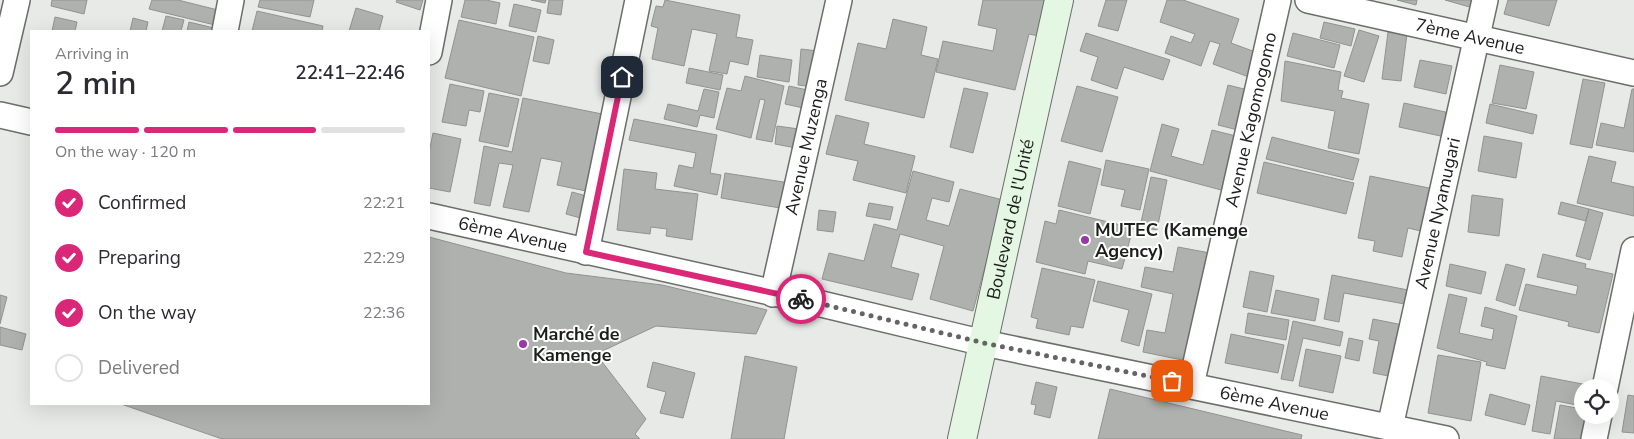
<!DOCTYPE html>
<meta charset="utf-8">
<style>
:root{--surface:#fff;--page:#f2f2f3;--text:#2b2b33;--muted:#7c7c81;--line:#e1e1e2;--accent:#db2777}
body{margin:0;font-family:"Nunito Sans",sans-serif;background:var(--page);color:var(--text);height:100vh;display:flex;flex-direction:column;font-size:19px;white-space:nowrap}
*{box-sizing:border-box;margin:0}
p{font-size:16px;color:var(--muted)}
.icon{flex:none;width:28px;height:28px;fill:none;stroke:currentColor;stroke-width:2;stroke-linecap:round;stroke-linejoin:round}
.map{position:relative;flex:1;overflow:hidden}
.drawer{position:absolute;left:30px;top:30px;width:400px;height:375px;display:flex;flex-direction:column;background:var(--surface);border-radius:0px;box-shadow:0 5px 20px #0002}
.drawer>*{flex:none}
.controls{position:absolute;left:1574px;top:379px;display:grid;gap:10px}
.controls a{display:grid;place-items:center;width:45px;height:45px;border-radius:50%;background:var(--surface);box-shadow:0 5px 20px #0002;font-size:25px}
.pin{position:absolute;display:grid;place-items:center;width:42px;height:42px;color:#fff;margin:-21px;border-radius:10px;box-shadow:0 2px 8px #0006}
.courier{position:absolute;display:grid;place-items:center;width:50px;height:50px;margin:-25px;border:4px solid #db2777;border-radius:50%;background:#fff;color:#222;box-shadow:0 1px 6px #0007}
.summary em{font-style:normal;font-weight:600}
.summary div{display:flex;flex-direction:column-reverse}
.summary{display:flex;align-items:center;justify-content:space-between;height:85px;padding:0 25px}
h1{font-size:32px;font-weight:600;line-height:38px}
.bar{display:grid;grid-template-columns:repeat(4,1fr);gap:8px 5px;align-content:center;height:60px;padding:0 25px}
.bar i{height:6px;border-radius:4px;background:var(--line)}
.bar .active{background:var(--accent)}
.bar p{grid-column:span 4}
ol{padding:0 25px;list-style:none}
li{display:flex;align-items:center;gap:15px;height:55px}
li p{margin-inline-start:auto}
li .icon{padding:5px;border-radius:50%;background:var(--accent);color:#fff;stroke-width:4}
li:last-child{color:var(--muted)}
li i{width:28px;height:28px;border:2px solid var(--line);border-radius:50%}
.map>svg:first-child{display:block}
.building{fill:#aeb1ad;stroke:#909390}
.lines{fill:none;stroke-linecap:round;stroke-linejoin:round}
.street-casing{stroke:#6b6e6b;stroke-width:28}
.secondary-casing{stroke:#6b6e6b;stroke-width:30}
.street{stroke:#fff;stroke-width:25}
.secondary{stroke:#e3f7e2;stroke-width:28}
.done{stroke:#636563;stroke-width:5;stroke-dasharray:0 9}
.route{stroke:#db2777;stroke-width:6}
.poi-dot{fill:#973aa5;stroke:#fff;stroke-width:2}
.labels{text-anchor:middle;stroke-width:4;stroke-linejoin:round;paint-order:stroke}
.street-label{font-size:18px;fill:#1c1e1c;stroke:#fff}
.poi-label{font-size:18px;font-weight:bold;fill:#1c1e1c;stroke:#fff;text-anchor:start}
</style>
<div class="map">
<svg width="1634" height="439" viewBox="0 0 1634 439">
<rect width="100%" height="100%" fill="#e7eae6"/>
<path class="building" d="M52,0H87L84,14L51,6Z
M152,0H178L222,11L219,26L149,9Z
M260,0H314L310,17L258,7Z
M397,0H423L420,10L396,2Z
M465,0H486L500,3L496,24L461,17Z
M531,0H546L545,3Z
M549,0H563L561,15L547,13Z
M665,0L740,15L736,37L753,40L748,65L730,61L727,74L709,71L717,34L692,29L684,66L652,59L658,28L651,26L656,6L663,7Z
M983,0H1051L1043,37L1029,34L1015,90L936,72L943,41L993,51L997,29L978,25Z
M1106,0H1127L1118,31L1098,26Z
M1167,0H1183L1239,19L1231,43L1258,53L1249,77L1213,64L1220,44L1210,41L1201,66L1165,53L1171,36L1191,43L1195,34L1160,22Z
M1397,0H1417L1416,5Z
M1445,0H1475L1473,8Z
M1508,0H1557L1549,26L1504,14Z
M514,4L541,10L536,32L509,26Z
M356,8L383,16L379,31H349Z
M257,11L323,26L322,31H252Z
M166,16L184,20L181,31H162Z
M55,17L77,22L75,31H52Z
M133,18L148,22L146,31H130Z
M893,19L927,27L921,55L938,59L924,118L845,100L858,43L886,49Z
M459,20L534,37L521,96L445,78Z
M189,22L218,29V31H187Z
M1324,22L1355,29L1351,46L1320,38Z
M1359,30L1379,36L1364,82L1344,76Z
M1388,32L1407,34L1401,81L1382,79Z
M1086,33L1170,60L1163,80L1124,67L1117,89L1091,80L1098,57L1080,51Z
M1293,33L1340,45L1334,68L1287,56Z
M538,36L554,40L549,64L533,61Z
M801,49L818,51L815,87L798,85Z
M760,55L792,60L789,82L757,77Z
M1420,60L1452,66L1446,94L1414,87Z
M1285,61L1341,72L1338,90L1343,91L1341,98L1369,104L1359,154L1328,148L1335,111L1281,101Z
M1500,65L1534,72L1526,109L1492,103Z
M689,68L723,75L720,90L686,83Z
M745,76L784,86L772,142L756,139L765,100L760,99L751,138L716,129L727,88L741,91Z
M1583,79L1605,83L1592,148L1570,144Z
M450,84L484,91L480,112L469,110L466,126L442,122Z
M1228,85L1248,90L1238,130L1218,125Z
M789,86L812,91L808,109L785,104Z
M1077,86L1118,97L1102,152L1061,141Z
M964,88L988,93L973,153L950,147Z
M704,89L719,92L714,118L700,115L697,127L664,119L668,104L698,111Z
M1632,89H1634V152L1596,145L1601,123L1624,128Z
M489,93L519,99L508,147L479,141Z
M523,98L602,114L586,191L557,185L562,162L541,158L529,212L503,207L513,165L499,163L490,206L474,203L484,146L512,152Z
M1404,103L1450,113L1445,137L1399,127Z
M1490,104L1537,115L1533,134L1486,123Z
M836,115L869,123L864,144L915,156L906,193L853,180L858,161L826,154Z
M634,119L717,135L710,173L721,175L717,195L674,186L679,165L693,168L696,153L629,140Z
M1162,124L1179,129L1171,156L1203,165L1212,130L1240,137L1225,191L1150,171Z
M777,126L799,129L796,148L775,144Z
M433,133L461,139L450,192L429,188V153Z
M1484,136L1522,143L1516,178L1478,171Z
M1272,137L1359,159L1353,180L1266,159Z
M1589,156L1616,162L1611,182L1634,187V216L1577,203Z
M1106,160L1149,169L1140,210L1121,206L1125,190L1101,185Z
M1069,161L1101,169L1090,214L1058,206Z
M1264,162L1354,183L1346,214L1257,193Z
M624,169L657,173L655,189L698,194L692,240L666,236L667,229L651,227L650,234L617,230Z
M913,171L954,182L949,202L932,198L926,220L949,226L960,189L1003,200L973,311L930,299L944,246L900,234L891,267L919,274L912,300L822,279L829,253L864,261L874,224L897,230Z
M725,173L790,183L786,209L721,198Z
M1370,176L1434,189L1425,232L1408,228L1402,257L1373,251L1375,241L1358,238Z
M1151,177L1167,180L1157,230L1140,227Z
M572,192L590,197L584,219L566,214Z
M1472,195L1503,199L1499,236L1468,232Z
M1561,202L1589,209L1586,221L1558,214Z
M869,203L893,207L890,220L866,216Z
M1589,209L1603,213L1590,260L1576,256Z
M819,210L836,212L833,232L817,230Z
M1059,210L1133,228L1122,269L1088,261L1085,274L1036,262L1045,221L1056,224Z
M429,237L566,273L662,285L767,310L756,334L656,326L596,354L646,419L635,434L640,439H222L121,404H429Z
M1178,247L1210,253L1187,361L1143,352L1147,330L1165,333L1173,294L1141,287L1145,267L1173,272Z
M1543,254L1586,264L1585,268L1613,274L1599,333L1568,326L1569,322L1519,310L1526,284L1576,295L1578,286L1537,277Z
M1450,264L1486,272L1481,294L1446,286Z
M1506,264L1525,269L1515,306L1496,300Z
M1042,268L1095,280L1083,328L1071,326L1069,335L1036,328L1038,319L1031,317Z
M1250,271L1274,276L1267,312L1243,307Z
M1332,275L1413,291L1410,305L1344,293L1339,322L1324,319Z
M1098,281L1152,294L1139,346L1121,341L1129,310L1093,301Z
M1276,290L1319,299L1315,321L1271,313Z
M1449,294L1467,298L1459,333L1492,340L1494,329L1481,326L1485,307L1517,316L1505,369L1486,365L1487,362L1437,348Z
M0,295L7,297L0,324Z
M1248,313L1289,320L1286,340L1245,333Z
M1373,319L1408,326L1399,378L1373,373L1379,341L1369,339Z
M1293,321L1343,332L1340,346L1303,338L1293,381L1281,379Z
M0,327L26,334L22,350L0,345Z
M1231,334L1284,345L1278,373L1225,363Z
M1349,338L1363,341L1359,361L1345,358Z
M1306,349L1341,356L1333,393L1299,386Z
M1438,355L1481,362L1471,421L1428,413Z
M745,356L797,367L784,439H731Z
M653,362L695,373L683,418L660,413L666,392L647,387Z
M1541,376L1598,387L1582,388V406L1556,401L1550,434L1532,431Z
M1036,382L1057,387L1050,418L1034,414L1036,405L1031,404Z
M1110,389L1302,435L1301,439H1098Z
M1490,394L1530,405L1525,425L1485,415Z
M1628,395L1634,396V433L1622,432Z
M1560,405L1582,409V415H1591L1587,439H1554Z"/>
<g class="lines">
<g class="street-casing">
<g id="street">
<path id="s1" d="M1308,0L1634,73"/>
<path d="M225,31L231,0"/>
<path d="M429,52L439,0"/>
<path d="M0,73L17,0"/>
<path d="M0,115L31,122"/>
<path id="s2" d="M429,216L788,296L984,343L1446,439"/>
<path d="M586,252L638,0"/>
<path id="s3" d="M773,294L839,0"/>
<path id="s4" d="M1191,385L1278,0"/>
<path d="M1605,388L1634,250"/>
<path id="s5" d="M1390,427L1485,0"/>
<path d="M1594,439L1599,415"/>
</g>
</g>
<g class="secondary-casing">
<g id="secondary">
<path id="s6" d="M962,439L1059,0"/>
</g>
</g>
<use href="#street" class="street"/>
<use href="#secondary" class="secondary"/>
</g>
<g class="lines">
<path class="done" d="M801,299L984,343L1172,381"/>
<path class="route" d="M622,77L586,252L801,299"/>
</g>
<g class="poi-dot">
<circle cx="1085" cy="240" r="5"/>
<circle cx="523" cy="344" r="5"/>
</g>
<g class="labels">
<g class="street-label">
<text dy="6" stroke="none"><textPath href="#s1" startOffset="166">7ème Avenue</textPath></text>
<text dy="6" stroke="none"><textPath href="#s4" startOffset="272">Avenue Kagomogomo</textPath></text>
<text dy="6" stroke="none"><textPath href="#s3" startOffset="151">Avenue Muzenga</textPath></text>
<text dy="6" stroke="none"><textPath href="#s5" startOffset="219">Avenue Nyamugari</textPath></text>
<text dy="6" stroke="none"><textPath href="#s6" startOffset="225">Boulevard de l'Unité</textPath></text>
<text dy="6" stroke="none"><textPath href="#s2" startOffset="86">6ème Avenue</textPath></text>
<text dy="6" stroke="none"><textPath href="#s2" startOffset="866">6ème Avenue</textPath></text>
</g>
<g class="poi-label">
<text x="1095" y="236">MUTEC (Kamenge<tspan x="1095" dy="21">Agency)</tspan></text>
<text x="533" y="340">Marché de<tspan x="533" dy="21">Kamenge</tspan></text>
</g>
</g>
</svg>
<div class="controls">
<a><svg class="icon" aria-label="locate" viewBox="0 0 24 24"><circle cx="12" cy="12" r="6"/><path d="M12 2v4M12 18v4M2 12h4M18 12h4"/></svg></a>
</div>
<div class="pin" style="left:1172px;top:381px;background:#ea580c"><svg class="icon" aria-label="bag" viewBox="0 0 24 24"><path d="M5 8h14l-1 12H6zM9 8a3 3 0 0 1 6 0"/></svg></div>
<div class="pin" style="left:622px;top:77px;background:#1f2937"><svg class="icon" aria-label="home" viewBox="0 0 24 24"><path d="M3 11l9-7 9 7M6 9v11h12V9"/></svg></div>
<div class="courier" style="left:801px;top:299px"><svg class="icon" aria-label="bike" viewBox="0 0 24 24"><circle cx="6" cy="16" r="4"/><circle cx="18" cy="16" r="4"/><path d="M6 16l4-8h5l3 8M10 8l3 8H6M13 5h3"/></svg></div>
<section class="drawer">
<div class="summary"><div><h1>2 min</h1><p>Arriving in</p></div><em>22:41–22:46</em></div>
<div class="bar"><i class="active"></i><i class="active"></i><i class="active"></i><i></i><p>On the way · 120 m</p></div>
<ol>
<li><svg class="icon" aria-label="check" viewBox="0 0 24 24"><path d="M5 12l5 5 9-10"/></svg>Confirmed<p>22:21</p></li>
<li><svg class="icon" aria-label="check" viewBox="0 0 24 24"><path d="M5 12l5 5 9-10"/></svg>Preparing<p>22:29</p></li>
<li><svg class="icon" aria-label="check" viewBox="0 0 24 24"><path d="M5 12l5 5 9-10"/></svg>On the way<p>22:36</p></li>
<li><i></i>Delivered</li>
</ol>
</section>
</div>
